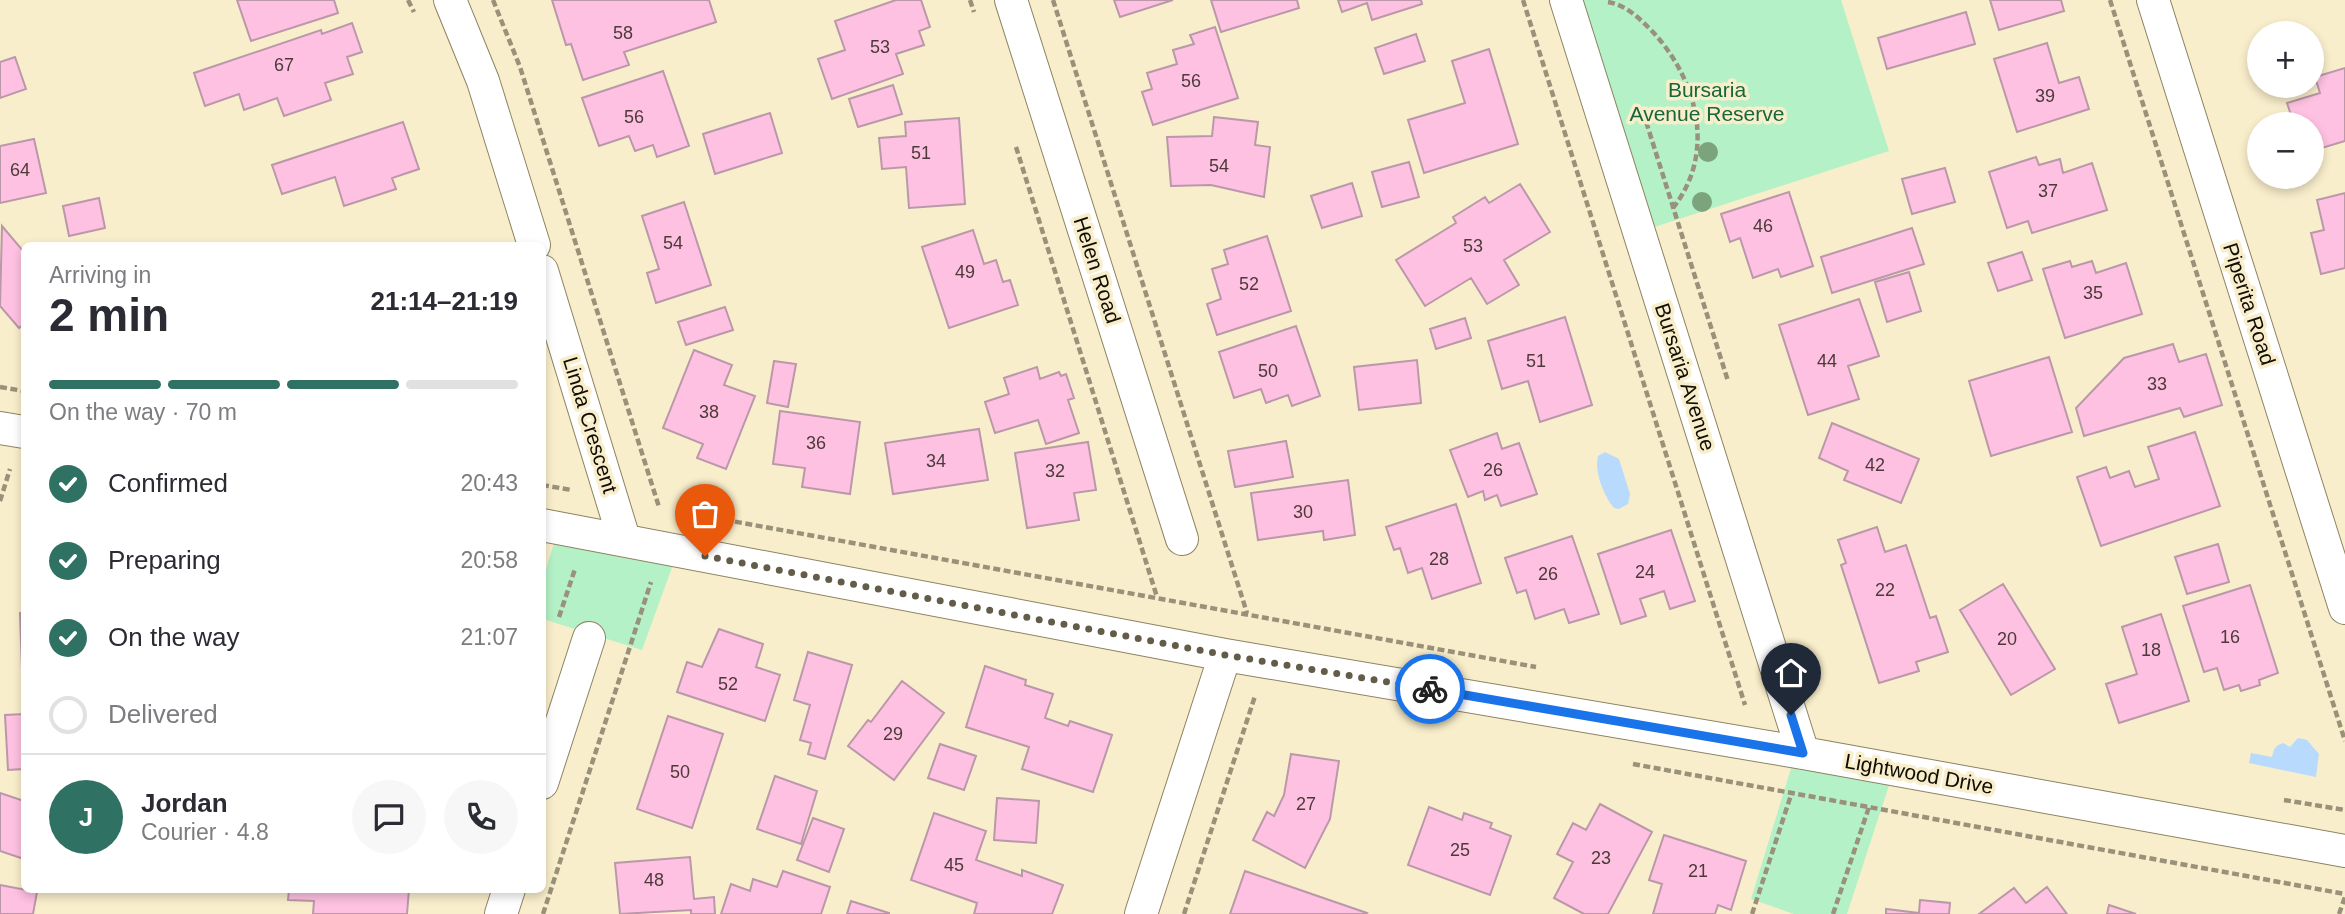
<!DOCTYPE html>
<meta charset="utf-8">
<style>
:root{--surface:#fff;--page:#f7f7f7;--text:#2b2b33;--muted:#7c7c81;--line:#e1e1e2;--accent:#2f7263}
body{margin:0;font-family:Arial,sans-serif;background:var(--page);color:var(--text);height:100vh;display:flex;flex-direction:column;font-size:26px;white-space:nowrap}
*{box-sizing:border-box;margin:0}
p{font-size:23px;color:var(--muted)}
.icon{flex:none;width:38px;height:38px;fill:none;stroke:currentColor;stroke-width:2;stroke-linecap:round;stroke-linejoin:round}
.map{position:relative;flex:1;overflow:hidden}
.sheet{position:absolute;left:21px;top:242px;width:525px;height:651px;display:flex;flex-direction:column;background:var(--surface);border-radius:10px;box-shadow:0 4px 10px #0003}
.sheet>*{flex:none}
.controls{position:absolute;left:2247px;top:21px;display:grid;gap:14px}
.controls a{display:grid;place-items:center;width:77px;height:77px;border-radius:50%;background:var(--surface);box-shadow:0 4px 10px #0003;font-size:35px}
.pin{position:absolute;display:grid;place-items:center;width:60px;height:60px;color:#fff;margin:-72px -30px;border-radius:50% 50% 50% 0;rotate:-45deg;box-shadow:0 0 7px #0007}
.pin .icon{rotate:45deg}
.courier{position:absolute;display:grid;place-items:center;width:70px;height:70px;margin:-35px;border:5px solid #1a73e8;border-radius:50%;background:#fff;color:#222;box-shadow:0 2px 9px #0007}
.overview em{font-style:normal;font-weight:800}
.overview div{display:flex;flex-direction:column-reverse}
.overview{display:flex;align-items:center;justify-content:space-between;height:119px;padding:0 28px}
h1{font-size:46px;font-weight:800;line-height:52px}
.bar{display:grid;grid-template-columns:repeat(4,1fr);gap:10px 7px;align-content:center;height:84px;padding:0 28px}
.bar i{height:9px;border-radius:5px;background:var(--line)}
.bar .active{background:var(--accent)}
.bar p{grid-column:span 4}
.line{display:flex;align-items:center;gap:18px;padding:0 28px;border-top:2px solid var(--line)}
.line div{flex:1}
.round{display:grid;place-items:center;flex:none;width:74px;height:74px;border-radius:37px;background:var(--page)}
ol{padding:0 28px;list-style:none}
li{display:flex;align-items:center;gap:21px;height:77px}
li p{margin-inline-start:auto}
li .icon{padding:7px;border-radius:50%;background:var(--accent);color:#fff;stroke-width:4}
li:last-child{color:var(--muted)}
li i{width:38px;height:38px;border:4px solid var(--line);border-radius:50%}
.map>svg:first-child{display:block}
.green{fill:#b4f1c7}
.water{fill:#b7dafd}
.building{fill:#fec1e1;stroke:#ba98a9;stroke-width:2}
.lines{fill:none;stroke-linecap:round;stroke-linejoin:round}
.minor-casing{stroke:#8d8363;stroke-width:34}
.path{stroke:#999179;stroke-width:4.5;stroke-dasharray:7 3.5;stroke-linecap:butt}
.minor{stroke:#fff;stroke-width:32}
.tree{fill:#7ca47c}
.done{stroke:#625c49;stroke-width:7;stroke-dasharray:0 12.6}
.route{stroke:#1a73e8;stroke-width:9}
.labels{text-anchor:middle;stroke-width:7;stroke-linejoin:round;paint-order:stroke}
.number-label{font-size:18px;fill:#4c3a3a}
.park-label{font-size:21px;fill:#16673b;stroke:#f9eecb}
.street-label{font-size:21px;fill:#110d03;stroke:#f9eecb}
</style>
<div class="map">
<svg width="2345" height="914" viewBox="0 0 2345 914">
<rect width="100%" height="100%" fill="#f9eecb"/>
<path class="green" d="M1582,0H1841L1889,151L1639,232Z
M559,528L678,551L642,650L543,619V578Z
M1796,752L1894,770L1847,914H1794L1751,899Z"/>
<path class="water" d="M1605,452L1619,459L1630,494L1628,504L1619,509L1614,508C1604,496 1594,472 1598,456Z
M2298,738L2307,740L2319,754L2316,777L2249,763L2251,753L2272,757C2274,749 2274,746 2283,743L2290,747Z"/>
<path class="building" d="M237,0H334L338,13L251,41Z
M552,0H709L716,22L624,52L629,65L583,80L571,44L566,45Z
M896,0H921L930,27L919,31L924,45L896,54L903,74L832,99L818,59L845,50L835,21Z
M1114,0H1173L1120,17Z
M1211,0H1297L1299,8L1221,32Z
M1338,0H1421L1422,4L1372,20L1367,3L1342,12Z
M1990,0H2061L2064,11L1999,30Z
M1966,12L1975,44L1887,69L1878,38Z
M352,23L362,52L347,57L353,74L325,83L331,100L284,116L277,98L244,110L239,94L205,106L194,73L321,30L322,34Z
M1215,27L1238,98L1153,125L1142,92L1152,89L1147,73L1177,64L1173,50L1194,44L1190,35Z
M1416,34L1425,61L1384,74L1375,48Z
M2047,43L2059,83L2079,77L2089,109L2017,132L1994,59Z
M1489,49L1518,144L1424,173L1408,120L1465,103L1452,61Z
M15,57L26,89L0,98V62Z
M2345,68V141L2312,151V124H2294L2287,103L2320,93L2315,77Z
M663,71L689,146L657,157L653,145L635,151L629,136L599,146L582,98Z
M893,85L902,114L858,127L849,99Z
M770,113L782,153L715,174L703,134Z
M1214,117L1258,122L1255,145L1270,147L1264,197L1211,185L1171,186L1167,137L1212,136Z
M959,118L965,204L909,208L906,167L882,169L879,138L906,136L905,122Z
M403,122L419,169L392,178L396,189L344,206L335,177L282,194L272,165Z
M34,139L46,193L0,203V146Z
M2036,157L2039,165L2060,159L2063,173L2092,163L2107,210L2032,233L2028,221L2007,228L1989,172Z
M1409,162L1419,197L1382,207L1372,172Z
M1945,168L1955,202L1912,214L1902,179Z
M1352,183L1362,216L1322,228L1311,196Z
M1520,184L1550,232L1504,260L1519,285L1487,304L1471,278L1425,306L1396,260L1456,223L1453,217L1485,197L1489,203Z
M1789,192L1813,266L1781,277L1778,269L1753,278L1740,238L1730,242L1721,214Z
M2345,193V268L2321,274L2311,233L2324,230L2317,200Z
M99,198L105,228L69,236L63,206Z
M684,202L711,285L656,303L647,273L659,269L642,216Z
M2,226L24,252V324L19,328L0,306Z
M1912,228L1924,264L1832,293L1821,257Z
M973,230L984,264L996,260L1003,282L1010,280L1018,305L949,328L922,247Z
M1267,236L1291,311L1217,335L1207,304L1221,299L1212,269L1228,264L1224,250Z
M2022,252L2032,280L1998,291L1988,263Z
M2070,261L2072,267L2092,261L2096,273L2126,263L2142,314L2065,338L2043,269Z
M1909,272L1921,311L1887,322L1875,282Z
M1859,299L1879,356L1848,366L1859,399L1808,415L1779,325Z
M725,307L733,330L686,345L678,322Z
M1565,317L1592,405L1540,422L1528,381L1502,389L1488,341Z
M1465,318L1471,338L1436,349L1430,329Z
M1296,326L1320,396L1292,406L1288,395L1266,403L1261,389L1234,398L1219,352Z
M2173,344L2179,362L2206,354L2222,405L2184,417L2180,408L2084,436L2076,408L2124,358Z
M694,350L732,365L724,385L755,396L726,469L697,458L703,444L663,428Z
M2049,357L2072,432L1991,456L1969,381Z
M1417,360L1421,403L1359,410L1354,367Z
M774,361L796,364L788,407L767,403Z
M1037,367L1040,379L1059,372L1061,376L1066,374L1074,398L1068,400L1079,433L1046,444L1038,420L995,433L985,402L1009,394L1004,378Z
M780,411L860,422L850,494L802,487L805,468L773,464Z
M1832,423L1919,459L1901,503L1844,480L1848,471L1819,458Z
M979,429L988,480L893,494L885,443Z
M2195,432L2220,506L2101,546L2077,477L2106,467L2110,478L2129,471L2135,487L2159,479L2148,447Z
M1497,433L1502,449L1519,443L1537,494L1501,506L1497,495L1485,500L1483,491L1468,497L1450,450Z
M1286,441L1293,477L1235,487L1228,451Z
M1088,442L1096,490L1074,493L1079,520L1027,528L1015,453Z
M1348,480L1355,535L1324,540L1323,531L1258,540L1251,493Z
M1456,504L1481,583L1432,599L1422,568L1408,573L1400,548L1394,550L1386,527Z
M1877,527L1885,552L1906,545L1930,618L1936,616L1948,652L1916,662L1919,671L1879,683L1841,565L1846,563L1838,540Z
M1671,530L1695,601L1670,609L1664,591L1640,599L1646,616L1621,624L1598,554Z
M1572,536L1599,614L1569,623L1564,609L1535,619L1526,590L1517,593L1505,558Z
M2218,544L2229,582L2187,594L2175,557Z
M2003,584L2055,669L2011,695L1960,610Z
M2250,585L2278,673L2259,680L2260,685L2241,691L2239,685L2224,690L2217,668L2204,672L2183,606Z
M20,613H24V669H22Z
M2161,614L2189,701L2119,723L2106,684L2137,674L2122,627Z
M719,629L763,644L756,667L780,675L765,721L677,692L687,662L702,667Z
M808,652L852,665L825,759L808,754L811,743L800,740L810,705L794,700Z
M985,666L1026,680L1025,685L1053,694L1045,718L1068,726L1070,721L1112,735L1093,792L1022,769L1029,747L966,727Z
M902,681L944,713L894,780L848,746L868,720L871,722Z
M24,714V769L8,770L5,715Z
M668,716L723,734L692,828L637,809Z
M940,744L976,756L964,790L928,778Z
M1291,754L1339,761L1330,819L1305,868L1253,840L1267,812L1274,816L1284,795Z
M775,776L817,791L801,844L757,829Z
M0,793L24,801V859L0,851Z
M997,798L1039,801L1036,843L994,840Z
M1600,804L1652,832L1608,914H1584L1554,898L1573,862L1557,854L1573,823L1586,830Z
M1429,807L1462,820L1464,813L1492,823L1490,828L1511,836L1490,895L1408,865Z
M934,813L986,831L976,860L1022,876V870L1063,885L1052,914H974L977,903L911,880Z
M813,818L844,829L829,872L797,860Z
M1664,835L1746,861L1731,910L1718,905L1715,914H1653L1662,884L1649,880Z
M690,857L694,899L714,897L715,914H691V910L620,914L615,863Z
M783,871L830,887L821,914H721L731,884L750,891L753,879L777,887Z
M1245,871L1367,913L1366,914H1230Z
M0,885L37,892L33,914H0Z
M2047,887L2067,914H1979L2014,888L2026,903Z
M289,889H409L407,914H313L314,901L288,900Z
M1920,900L1950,903L1949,914H1886V909L1919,913Z
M851,901L889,913V914H847Z
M2109,905L2136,914H2107Z"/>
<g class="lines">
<g class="minor-casing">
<path id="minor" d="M450,0L483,81L534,245
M1011,0L1182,539
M1566,0L1803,753
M2153,0L2345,608
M542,271L624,539
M0,428L24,432
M542,525L1225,655L1803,753L2345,851
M542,783L589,638
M501,914L509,889
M1141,914L1225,655"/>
</g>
<path class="path" d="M408,0L414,12
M493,0L520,67L659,507
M970,0L974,12
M1053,0L1247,613
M1523,0L1745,705
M2110,0L2345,741
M1608,2C1626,5 1639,18 1652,31C1697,79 1717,152 1673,208
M1643,112L1728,381
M1016,147L1157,597
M0,387L24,391
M542,485L572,490
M0,501L10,469
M704,516L1536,667
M559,617L575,569
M1633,764L2345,894
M2284,800L2345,810
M543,914L651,582
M1184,914L1255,696
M1752,914L1792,792
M1833,914L1869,807
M2339,914L2345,897"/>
<use href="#minor" class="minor"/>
</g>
<g class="tree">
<circle cx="1708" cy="152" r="10"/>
<circle cx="1702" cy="202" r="10"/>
</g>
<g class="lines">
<path class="done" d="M705,556L1225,655L1430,689"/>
<path class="route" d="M1430,689L1803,753L1791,715"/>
</g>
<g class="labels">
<g class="number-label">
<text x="623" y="39">58</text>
<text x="880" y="53">53</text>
<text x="284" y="71">67</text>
<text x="1191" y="87">56</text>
<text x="2045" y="102">39</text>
<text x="634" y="123">56</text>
<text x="921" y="159">51</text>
<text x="1219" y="172">54</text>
<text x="20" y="176">64</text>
<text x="2048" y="197">37</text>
<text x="1763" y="232">46</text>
<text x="673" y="249">54</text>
<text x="1473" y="252">53</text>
<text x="965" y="278">49</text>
<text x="1249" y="290">52</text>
<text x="2093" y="299">35</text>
<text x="1536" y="367">51</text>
<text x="1827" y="367">44</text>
<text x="1268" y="377">50</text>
<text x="2157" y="390">33</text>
<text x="709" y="418">38</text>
<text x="816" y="449">36</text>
<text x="936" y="467">34</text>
<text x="1875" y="471">42</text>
<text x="1493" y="476">26</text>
<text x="1055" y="477">32</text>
<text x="1303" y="518">30</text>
<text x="1439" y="565">28</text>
<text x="1645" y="578">24</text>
<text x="1548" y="580">26</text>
<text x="1885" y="596">22</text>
<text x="2230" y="643">16</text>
<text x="2007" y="645">20</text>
<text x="2151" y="656">18</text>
<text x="728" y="690">52</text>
<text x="893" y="740">29</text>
<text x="680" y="778">50</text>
<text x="1306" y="810">27</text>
<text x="1460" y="856">25</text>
<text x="1601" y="864">23</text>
<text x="954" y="871">45</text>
<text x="1698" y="877">21</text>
<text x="654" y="886">48</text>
</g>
<g class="park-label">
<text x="1707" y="97">Bursaria<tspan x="1707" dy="24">Avenue Reserve</tspan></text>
</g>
<g class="street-label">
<text transform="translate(1097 270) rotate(72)" y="7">Helen Road</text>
<text transform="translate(2249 304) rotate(72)" y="7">Piperita Road</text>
<text transform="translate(1685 377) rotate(72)" y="7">Bursaria Avenue</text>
<text transform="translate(590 425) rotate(73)" y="7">Linda Crescent</text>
<text transform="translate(1919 774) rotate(10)" y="7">Lightwood Drive</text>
</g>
</g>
</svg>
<div class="controls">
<a>+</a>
<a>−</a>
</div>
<div class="pin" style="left:705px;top:556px;background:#ea580c"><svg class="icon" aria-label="bag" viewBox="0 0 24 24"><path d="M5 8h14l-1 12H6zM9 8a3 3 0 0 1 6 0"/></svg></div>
<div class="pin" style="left:1791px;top:715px;background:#1f2937"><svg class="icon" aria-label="home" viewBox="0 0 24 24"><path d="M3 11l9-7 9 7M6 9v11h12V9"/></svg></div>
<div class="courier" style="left:1430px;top:689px"><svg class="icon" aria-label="bike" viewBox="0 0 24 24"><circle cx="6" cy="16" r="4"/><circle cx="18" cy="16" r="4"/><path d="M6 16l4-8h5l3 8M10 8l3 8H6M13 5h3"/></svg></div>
<section class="sheet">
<div class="overview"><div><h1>2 min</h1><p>Arriving in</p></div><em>21:14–21:19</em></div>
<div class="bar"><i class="active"></i><i class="active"></i><i class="active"></i><i></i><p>On the way · 70 m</p></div>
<ol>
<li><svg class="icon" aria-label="check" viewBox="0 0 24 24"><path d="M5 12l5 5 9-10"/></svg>Confirmed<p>20:43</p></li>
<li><svg class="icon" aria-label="check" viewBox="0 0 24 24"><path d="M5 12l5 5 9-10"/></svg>Preparing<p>20:58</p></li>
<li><svg class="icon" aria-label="check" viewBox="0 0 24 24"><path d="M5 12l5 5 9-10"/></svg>On the way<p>21:07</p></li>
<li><i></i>Delivered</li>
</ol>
<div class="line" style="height:126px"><b class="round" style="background:var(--accent);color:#fff">J</b><div><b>Jordan</b><p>Courier · 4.8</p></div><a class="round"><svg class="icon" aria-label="chat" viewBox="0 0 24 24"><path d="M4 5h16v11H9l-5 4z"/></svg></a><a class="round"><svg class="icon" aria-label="phone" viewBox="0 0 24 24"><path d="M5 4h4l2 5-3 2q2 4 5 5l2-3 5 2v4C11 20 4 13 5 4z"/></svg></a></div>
</section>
</div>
